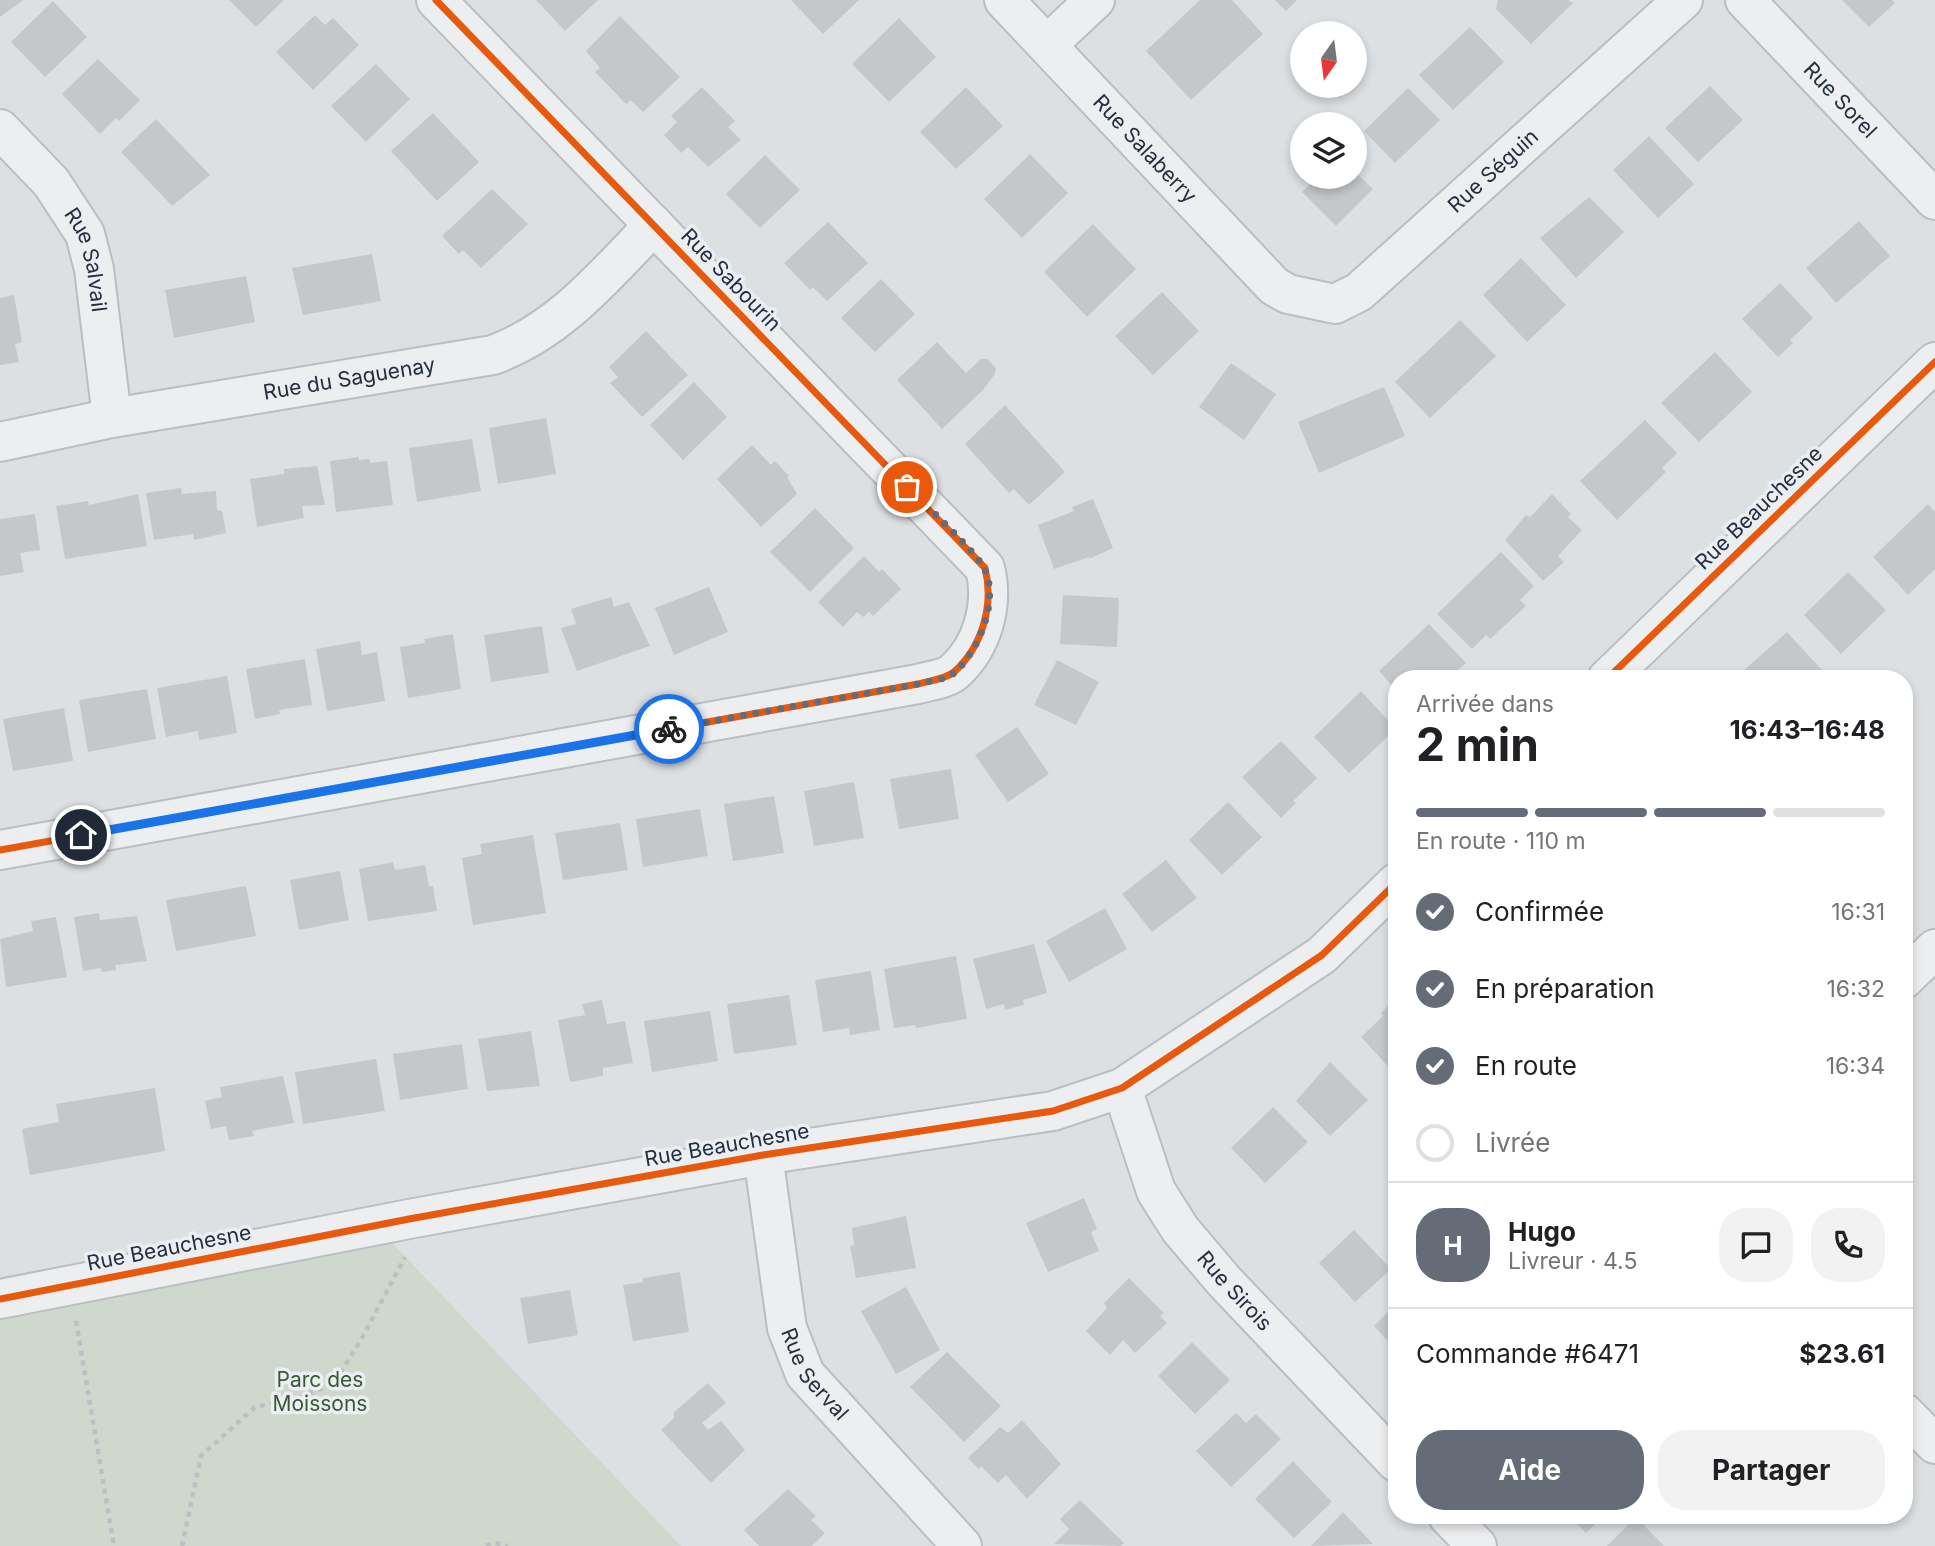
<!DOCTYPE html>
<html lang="fr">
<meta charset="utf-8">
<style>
:root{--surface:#fff;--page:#f2f2f2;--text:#202124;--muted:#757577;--line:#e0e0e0;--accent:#656c77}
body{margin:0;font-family:Inter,sans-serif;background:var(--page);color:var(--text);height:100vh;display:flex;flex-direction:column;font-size:26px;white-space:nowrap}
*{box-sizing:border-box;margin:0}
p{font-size:23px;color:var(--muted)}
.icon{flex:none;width:38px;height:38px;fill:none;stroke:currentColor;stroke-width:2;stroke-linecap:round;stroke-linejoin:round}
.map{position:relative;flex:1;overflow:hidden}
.sheet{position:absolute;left:1388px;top:670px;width:525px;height:854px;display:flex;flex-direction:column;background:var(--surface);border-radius:28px;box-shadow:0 4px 10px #0003}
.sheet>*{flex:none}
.needle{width:46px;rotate:194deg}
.fabs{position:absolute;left:1290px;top:21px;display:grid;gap:14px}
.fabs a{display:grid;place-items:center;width:77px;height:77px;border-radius:50%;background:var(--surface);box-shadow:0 4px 10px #0003;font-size:35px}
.pin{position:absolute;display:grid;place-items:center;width:60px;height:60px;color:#fff;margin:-30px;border:4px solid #fff;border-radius:50%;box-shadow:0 2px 7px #0007}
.courier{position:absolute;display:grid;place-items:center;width:70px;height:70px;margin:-35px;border:5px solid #1a73e8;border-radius:50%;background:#fff;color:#222;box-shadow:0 2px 9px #0007}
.headline em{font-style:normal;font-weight:700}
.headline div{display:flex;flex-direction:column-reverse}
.headline{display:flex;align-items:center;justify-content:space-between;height:119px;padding:0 28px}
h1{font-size:46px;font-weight:700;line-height:52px}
.bar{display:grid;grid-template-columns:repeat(4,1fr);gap:10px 7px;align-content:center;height:84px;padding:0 28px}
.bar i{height:9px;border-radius:5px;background:var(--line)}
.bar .current{background:var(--accent)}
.bar p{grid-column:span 4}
.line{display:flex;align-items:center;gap:18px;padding:0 28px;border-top:2px solid var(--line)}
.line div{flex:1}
.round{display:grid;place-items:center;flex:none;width:74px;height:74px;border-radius:28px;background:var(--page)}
ol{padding:0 28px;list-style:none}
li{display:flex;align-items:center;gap:21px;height:77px}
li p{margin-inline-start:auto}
li .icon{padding:7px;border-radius:50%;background:var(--accent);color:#fff;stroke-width:4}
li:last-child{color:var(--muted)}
li i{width:38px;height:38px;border:4px solid var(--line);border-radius:50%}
.button{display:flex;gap:14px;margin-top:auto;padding:14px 28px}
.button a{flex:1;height:80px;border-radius:28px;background:var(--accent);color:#fff;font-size:28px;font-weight:700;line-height:80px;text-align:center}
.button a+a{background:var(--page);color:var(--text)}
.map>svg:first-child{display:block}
.green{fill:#ced8cd}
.building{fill:#c5c8cb}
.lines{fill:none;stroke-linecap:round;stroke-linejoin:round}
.minor-casing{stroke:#bbbec1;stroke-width:42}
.tertiary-casing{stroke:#bbbec1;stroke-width:42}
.path{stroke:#bcbfc3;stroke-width:4.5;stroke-dasharray:5 5;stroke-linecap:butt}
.minor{stroke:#eceef0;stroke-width:38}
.tertiary{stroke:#eceef0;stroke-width:38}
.cycleway-casing{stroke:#eaeff4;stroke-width:11}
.cycleway{stroke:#e8590c;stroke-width:7}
.done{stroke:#656c77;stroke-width:7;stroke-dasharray:0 12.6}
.route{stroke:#1a73e8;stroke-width:9}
.labels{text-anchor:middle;stroke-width:7;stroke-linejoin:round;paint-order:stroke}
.street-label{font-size:21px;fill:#242e3d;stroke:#eaeff4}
.park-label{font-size:21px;fill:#3a5930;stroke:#eaeff4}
</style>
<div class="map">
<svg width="1935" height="1546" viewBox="0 0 1935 1546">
<rect width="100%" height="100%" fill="#dde0e3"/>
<path class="green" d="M375,1225L681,1546H0V1299Z"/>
<path class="building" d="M0,0H23L0,17Z
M229,0H284L256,27Z
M536,0H598L565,31Z
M791,0H859L823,34Z
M1200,0H1232L1263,34L1191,100L1146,51Z
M1275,0H1297L1286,11Z
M1498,0H1568L1573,3L1531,44L1496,9Z
M1842,0H1892L1895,3L1869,27Z
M53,1L87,37L45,77L11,42Z
M315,15L325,25L333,18L359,45L313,90L276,52Z
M620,16L680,77L643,112L631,100L626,104L595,72L600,68L586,51Z
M899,18L936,57L889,102L852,64Z
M1470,27L1504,62L1453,110L1419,75Z
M98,59L140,100L119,121L116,118L100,134L62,94Z
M376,64L410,99L366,142L331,106Z
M1710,86L1743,120L1698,162L1665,128Z
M702,87L735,121L728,127L741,140L708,167L688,147L681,153L664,135L677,122L671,116Z
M966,87L1003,126L956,169L920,132Z
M1408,88L1440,120L1395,163L1364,131Z
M433,113L479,162L437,201L391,151Z
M156,119L210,175L172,206L121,152Z
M1649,136L1694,184L1658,218L1613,170Z
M1030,154L1068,193L1022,238L984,199Z
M765,155L800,190L760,228L726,194Z
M1354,171L1373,189L1336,226L1302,192L1318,177H1354Z
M492,189L528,224L481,268L463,250L459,254L442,236Z
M1589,197L1624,232L1576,278L1540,238Z
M1859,221L1890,256L1836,303L1806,268Z
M828,222L868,263L827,301L813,287L810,290L784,263Z
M1093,224L1136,269L1087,317L1044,272Z
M372,254L381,301L303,315L292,268Z
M1521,258L1566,305L1527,342L1483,295Z
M246,276L255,322L174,338L165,290Z
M881,279L915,314L875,352L841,318Z
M1780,283L1813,318L1790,340L1793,343L1778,357L1742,319Z
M1162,292L1199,331L1153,375L1115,336Z
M14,295L22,342L15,344L19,362L0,365V298Z
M1460,320L1496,356L1430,418L1395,382Z
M646,331L688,375L642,417L610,383L618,377L609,367Z
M937,342L966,373L981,359H987L996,368L995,374L983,390L942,429L897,380Z
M1715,352L1752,392L1699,442L1661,403Z
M1231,363L1276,394L1244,440L1199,407Z
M694,382L727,417L683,460L650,425Z
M1384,387L1405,436L1319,473L1298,422Z
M1005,405L1065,472L1029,505L1014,489L1009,493L965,444Z
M546,418L556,474L498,484L489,428Z
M1645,420L1677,453L1662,468L1666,472L1617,520L1580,481Z
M472,439L481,491L417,502L409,448Z
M752,445L771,465L775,461L789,476L787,477L797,494L761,527L717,479Z
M359,457V460L370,459V463L387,461L393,505L336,512L330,461Z
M317,466L325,505L302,506L304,518L257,527L250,479L284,474V469Z
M181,488L182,494L216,491L217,510L222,511L226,533L194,540L193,534L154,540L146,493Z
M138,494L147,546L65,559L56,506L88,501L89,505Z
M1552,494L1571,514L1568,517L1582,530L1558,556L1564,562L1543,581L1505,540L1526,515L1530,517Z
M1093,499L1113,548L1089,559V557L1054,569L1038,525L1074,511L1072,507Z
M1928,504L1935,512V569L1908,595L1873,557Z
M815,508L854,548L810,592L770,552Z
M35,514L40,550L20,553L24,572L0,576V519Z
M1501,552L1534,586L1520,600L1526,606L1490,639L1486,635L1472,649L1437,614Z
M864,556L879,572L882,569L901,589L873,616L869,612L863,617L857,612L843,627L818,602Z
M1848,572L1886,610L1841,654L1804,615Z
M709,587L728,632L674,655L655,608Z
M1063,595L1119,598L1117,647L1060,644Z
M611,597L614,607L629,602L650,646L577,671L561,628L576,624L571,609Z
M1429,624L1466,663L1448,679H1396V690L1379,671Z
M542,626L549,673L491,682L484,635Z
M1787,632L1823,671L1815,679H1734Z
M453,634L461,689L408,698L400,647L425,643L424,639Z
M360,641L362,655L377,652L385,701L327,711L316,649Z
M305,659L312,705L279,710L280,714L255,719L246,669Z
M1057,660L1099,682L1076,725L1034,705Z
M227,676L237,733L199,740L198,731L166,737L157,688Z
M147,689L156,739L88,752L79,700Z
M1361,691L1396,729L1349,773L1314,737Z
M64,708L73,761L13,771L3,719Z
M1017,727L1049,774L1008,802L975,755Z
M1281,741L1317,778L1293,801L1296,803L1281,818L1242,777Z
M951,769L959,819L899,829L890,779Z
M854,782L864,838L814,846L804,791Z
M774,796L784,853L733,861L724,804Z
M1228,802L1262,837L1222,875L1189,840Z
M700,809L708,856L643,867L636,819Z
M620,823L628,870L563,880L555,833Z
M533,835L546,913L473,925L462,858L482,854L480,844Z
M1166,860L1197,898L1152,932L1122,894Z
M393,862L395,870L425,865L429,886H433L437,911L368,921L359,869Z
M340,871L349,920L299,930L290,880Z
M246,886L256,936L176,951L166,900Z
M1105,908L1127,949L1069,982L1046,941Z
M99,913L100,920L137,916L147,961L115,965L116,970L102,972L101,968L83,971L74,917Z
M56,917L67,977L6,987L0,939L33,931L31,921Z
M1034,944L1047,993L1023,1000L1024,1005L1005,1010L1004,1004L986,1009L973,959Z
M956,956L967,1019L916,1028L915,1025L894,1028L884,969Z
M871,971L880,1030L850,1035L849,1028L823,1032L815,980Z
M789,995L797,1045L734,1054L727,1004Z
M1396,997V1072L1395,1074L1361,1037L1383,1016L1381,1013Z
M602,1000L607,1024L625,1021L633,1063L603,1068V1076L570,1082L558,1020L585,1015L582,1004Z
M710,1011L718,1061L652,1072L644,1021Z
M531,1031L540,1086L487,1091L478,1039Z
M462,1044L468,1089L400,1100L393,1054Z
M376,1059L385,1111L303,1124L295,1072Z
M1330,1062L1368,1100L1330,1136L1296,1101Z
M283,1076L294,1123L252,1131L254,1136L229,1140L226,1126L211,1129L205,1101L222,1097L220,1087Z
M155,1088L165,1151L30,1175L22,1129L59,1122L56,1104Z
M1273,1107L1308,1142L1265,1183L1231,1148Z
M1084,1198L1097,1229L1091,1232L1099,1251L1048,1272L1026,1223Z
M906,1216L916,1268L856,1278L850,1246L854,1245L852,1228Z
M1354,1230L1391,1269L1355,1302L1319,1263Z
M680,1272L689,1332L633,1341L623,1285L643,1282V1278Z
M1129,1278L1164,1313L1160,1316L1167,1323L1135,1353L1123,1340L1110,1355L1086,1331L1107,1308L1104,1303Z
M906,1287L940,1350L896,1374L861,1311Z
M570,1290L578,1335L528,1344L520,1298Z
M1396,1304V1350L1374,1326Z
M1192,1342L1230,1380L1195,1414L1158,1376Z
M947,1352L1001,1406L964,1442L910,1387Z
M708,1383L726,1403L702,1423L708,1430L721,1421L745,1450L711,1483L661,1430L674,1418V1412Z
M1236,1413L1246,1423L1256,1414L1281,1439L1231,1487L1196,1451Z
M1022,1420L1061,1464L1027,1499L1006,1475L998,1483L981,1466L979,1469L968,1458L1000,1427L1008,1433Z
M1293,1461L1332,1502L1294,1538L1255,1499Z
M788,1489L816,1516L811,1520L825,1533L812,1546H759L744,1530Z
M1080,1500L1124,1543L1121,1546L1054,1544L1069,1529L1060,1519Z
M1343,1512L1373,1544L1311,1546Z
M1569,1516H1603L1586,1533Z
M1636,1517L1664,1546H1607Z"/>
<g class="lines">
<g class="minor-casing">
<g id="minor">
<path id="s1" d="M1004,0L1274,286L1288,294L1335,304L1359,292L1683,0"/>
<path id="s2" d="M1745,0L1935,200"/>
<path d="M1047,45L1095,0"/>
<path id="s3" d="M0,129L51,182L85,234L94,269L112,418"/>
<path id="s4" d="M0,442L112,418L493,355C561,330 605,275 654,225"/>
<path d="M0,850L918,684C928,681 946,679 954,672C983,646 994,604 985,568L436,0"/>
<path d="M1904,979L1935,949"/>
<path id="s5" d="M1122,1088L1156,1191L1180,1229L1224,1281L1396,1462"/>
<path id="s6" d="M763,1155L787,1328L805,1374L962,1546"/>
<path d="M1904,1413L1935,1444"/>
<path d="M1448,1516L1477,1546"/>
</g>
</g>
<g class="tertiary-casing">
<path id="tertiary" d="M1607,679L1935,362
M0,1299L409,1219L763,1155L1053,1111L1122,1088L1322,955L1396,883"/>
</g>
<path class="path" d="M76,1321L114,1546
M182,1546L201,1456L255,1407L302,1397L334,1383L361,1340L405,1257
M486,1546L495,1543L508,1546"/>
<use href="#minor" class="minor"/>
<use href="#tertiary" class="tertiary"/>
<g class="cycleway-casing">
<path id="cycleway" d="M1607,679L1935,362
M0,850L918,684C928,681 946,679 954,672C983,646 994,604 985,568L436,0
M0,1299L409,1219L763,1155L1053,1111L1122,1088L1322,955L1396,883"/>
</g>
<use href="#cycleway" class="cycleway"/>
</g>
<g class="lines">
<path class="done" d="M669,729L918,684C928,681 946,680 954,673C979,651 999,601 985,570C978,553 923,503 907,487"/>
<path class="route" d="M81,835L669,729"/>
</g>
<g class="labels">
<g class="street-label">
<text dy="7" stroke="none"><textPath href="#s2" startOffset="138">Rue Sorel</textPath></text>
<text dy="7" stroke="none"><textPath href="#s1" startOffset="205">Rue Salaberry</textPath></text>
<text dy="7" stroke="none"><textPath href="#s1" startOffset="665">Rue Séguin</textPath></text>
<text dy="7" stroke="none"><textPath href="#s3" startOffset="161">Rue Salvail</textPath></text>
<text transform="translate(731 280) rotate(46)" y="7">Rue Sabourin</text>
<text dy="7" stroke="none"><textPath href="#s4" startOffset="355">Rue du Saguenay</textPath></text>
<text transform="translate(1759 508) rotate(-44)" y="7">Rue Beauchesne</text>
<text transform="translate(727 1145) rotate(-10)" y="7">Rue Beauchesne</text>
<text transform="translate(169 1248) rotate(-11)" y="7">Rue Beauchesne</text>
<text dy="7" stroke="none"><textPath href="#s5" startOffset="236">Rue Sirois</textPath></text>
<text dy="7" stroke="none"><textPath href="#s6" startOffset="229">Rue Serval</textPath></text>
</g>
<g class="park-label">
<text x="320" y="1387">Parc des<tspan x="320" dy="24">Moissons</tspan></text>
</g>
</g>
</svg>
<div class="fabs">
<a><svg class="needle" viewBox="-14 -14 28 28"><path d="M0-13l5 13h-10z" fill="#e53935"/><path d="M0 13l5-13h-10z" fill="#757577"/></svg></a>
<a><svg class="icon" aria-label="layers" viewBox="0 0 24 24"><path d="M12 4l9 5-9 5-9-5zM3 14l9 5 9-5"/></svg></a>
</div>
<div class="pin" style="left:907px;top:487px;background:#ea580c"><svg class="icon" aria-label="bag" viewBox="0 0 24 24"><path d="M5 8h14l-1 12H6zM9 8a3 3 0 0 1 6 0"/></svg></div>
<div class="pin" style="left:81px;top:835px;background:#1f2937"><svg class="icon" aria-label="home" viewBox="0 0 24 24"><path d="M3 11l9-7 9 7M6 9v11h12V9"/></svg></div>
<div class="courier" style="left:669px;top:729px"><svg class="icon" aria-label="bike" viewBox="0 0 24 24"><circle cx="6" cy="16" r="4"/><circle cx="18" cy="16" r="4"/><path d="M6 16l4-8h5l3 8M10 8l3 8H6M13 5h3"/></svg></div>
<section class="sheet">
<div class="headline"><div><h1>2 min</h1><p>Arrivée dans</p></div><em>16:43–16:48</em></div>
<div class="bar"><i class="current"></i><i class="current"></i><i class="current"></i><i></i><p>En route · 110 m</p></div>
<ol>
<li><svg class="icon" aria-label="check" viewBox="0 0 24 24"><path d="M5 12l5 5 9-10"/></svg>Confirmée<p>16:31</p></li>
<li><svg class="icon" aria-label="check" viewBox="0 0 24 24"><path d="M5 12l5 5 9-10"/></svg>En préparation<p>16:32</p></li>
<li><svg class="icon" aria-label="check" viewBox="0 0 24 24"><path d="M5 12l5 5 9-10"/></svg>En route<p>16:34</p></li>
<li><i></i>Livrée</li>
</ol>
<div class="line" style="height:126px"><b class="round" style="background:var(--accent);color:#fff">H</b><div><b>Hugo</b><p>Livreur · 4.5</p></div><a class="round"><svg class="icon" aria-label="chat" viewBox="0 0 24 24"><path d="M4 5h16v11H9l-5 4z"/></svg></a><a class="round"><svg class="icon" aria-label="phone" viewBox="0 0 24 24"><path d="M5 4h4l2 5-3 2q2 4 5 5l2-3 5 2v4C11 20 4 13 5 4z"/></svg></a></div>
<div class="line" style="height:91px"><div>Commande #6471</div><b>$23.61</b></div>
<div class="button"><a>Aide</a><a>Partager</a></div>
</section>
</div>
